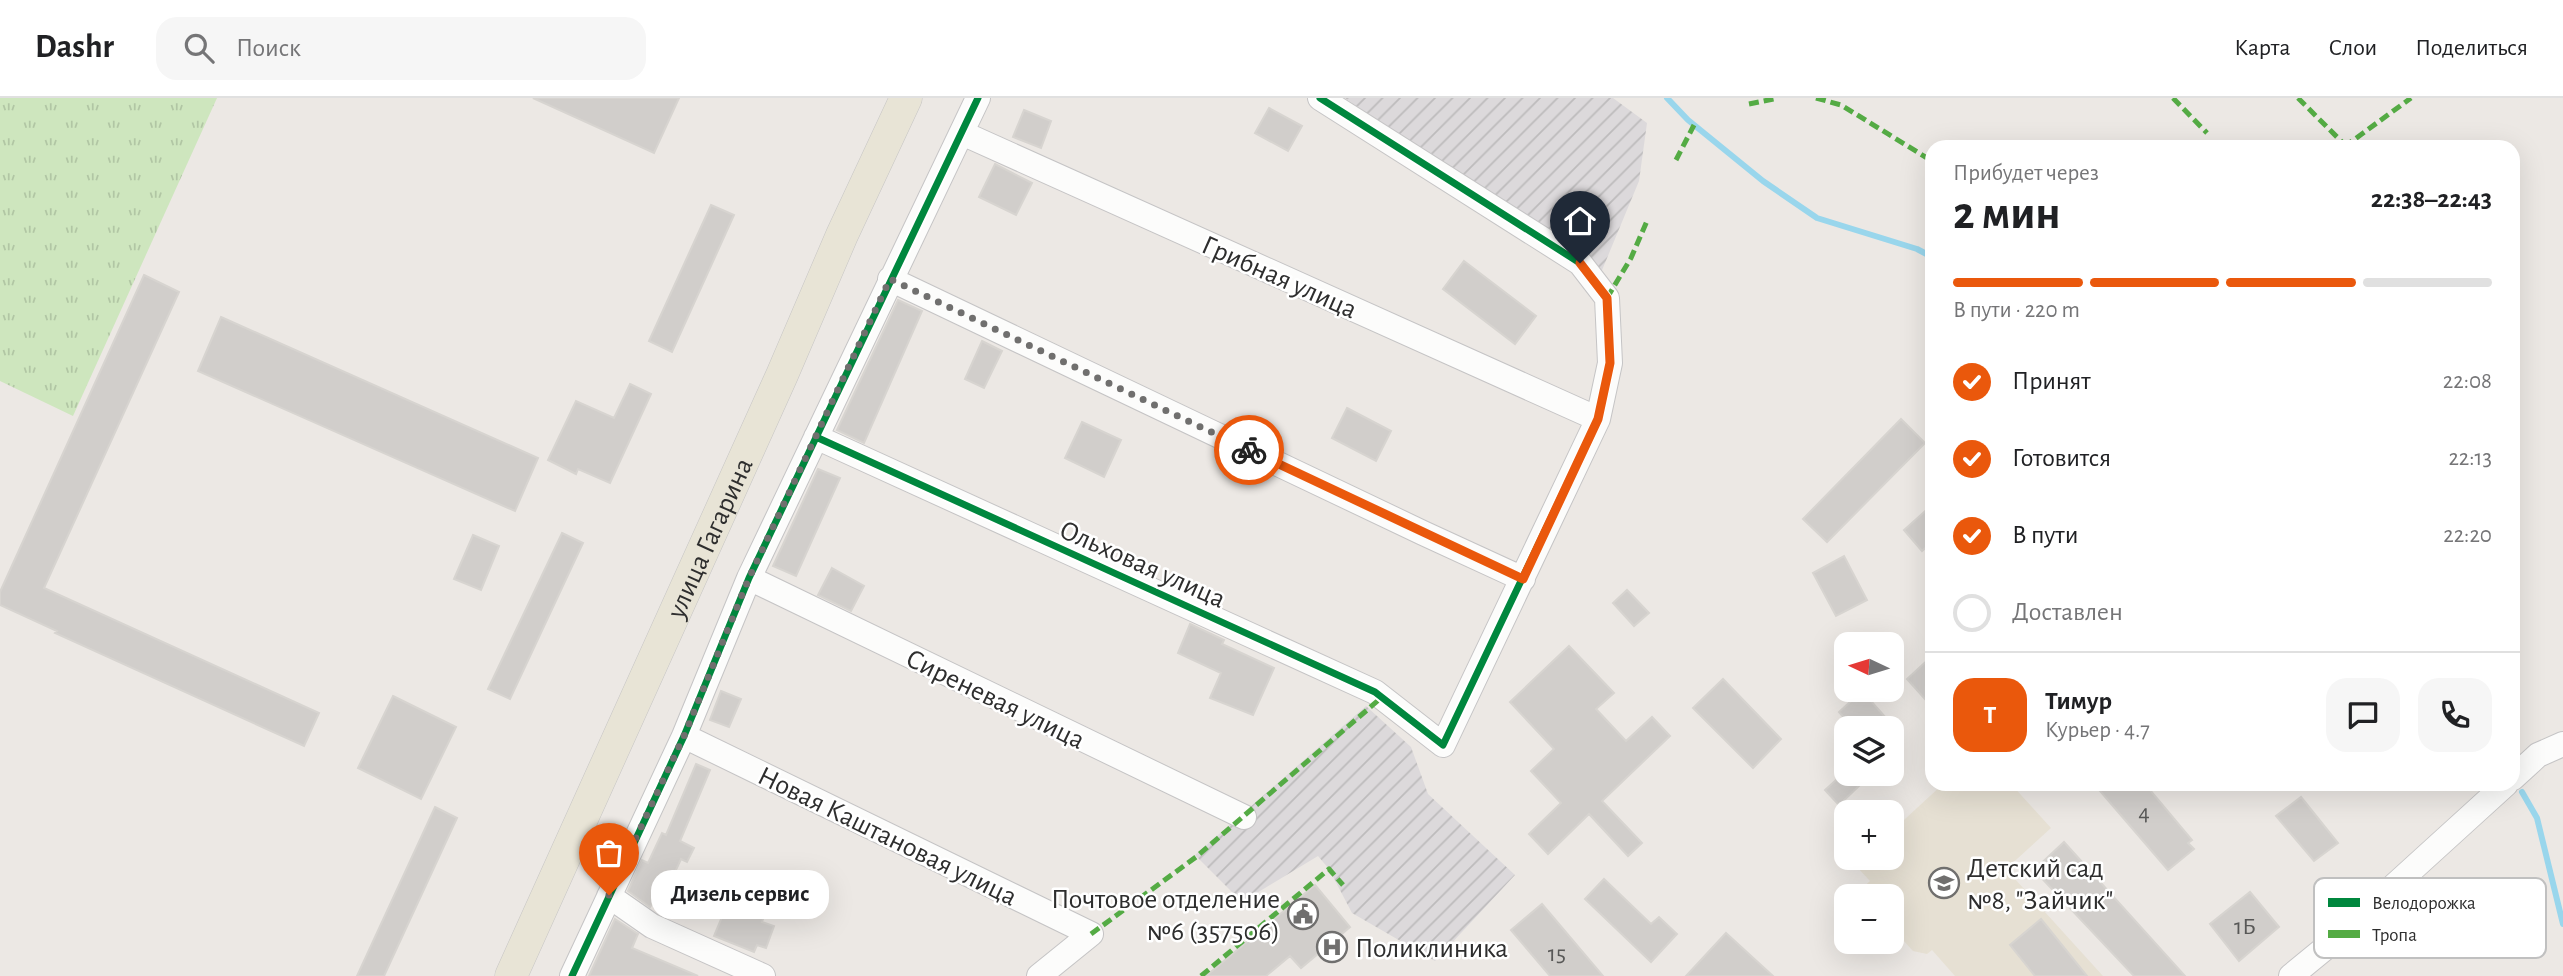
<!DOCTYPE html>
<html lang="ru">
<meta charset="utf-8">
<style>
:root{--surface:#fff;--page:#f6f6f6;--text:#202124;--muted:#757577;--line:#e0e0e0;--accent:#ea580c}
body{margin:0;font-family:"Alegreya Sans",sans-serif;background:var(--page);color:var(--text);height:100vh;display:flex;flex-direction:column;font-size:26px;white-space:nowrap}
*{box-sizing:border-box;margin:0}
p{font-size:23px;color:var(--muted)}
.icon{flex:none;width:38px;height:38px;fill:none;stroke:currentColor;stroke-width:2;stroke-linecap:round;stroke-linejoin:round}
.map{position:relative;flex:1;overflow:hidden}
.drawer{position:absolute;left:1925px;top:42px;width:595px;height:651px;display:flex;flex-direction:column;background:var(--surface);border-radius:21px;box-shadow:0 7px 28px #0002}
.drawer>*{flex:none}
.needle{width:46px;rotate:274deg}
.buttons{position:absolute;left:1834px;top:534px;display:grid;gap:14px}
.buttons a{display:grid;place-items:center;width:70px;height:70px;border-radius:14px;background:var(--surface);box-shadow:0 7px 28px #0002;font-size:35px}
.pin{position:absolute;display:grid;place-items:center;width:60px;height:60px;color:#fff;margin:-72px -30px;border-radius:50% 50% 50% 0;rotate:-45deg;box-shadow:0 0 7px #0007}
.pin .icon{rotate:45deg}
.courier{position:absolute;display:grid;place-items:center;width:70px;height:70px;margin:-35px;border:5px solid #ea580c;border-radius:50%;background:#fff;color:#222;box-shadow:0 2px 9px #0007}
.bubble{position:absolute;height:49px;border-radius:21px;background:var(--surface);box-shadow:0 7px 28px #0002;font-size:23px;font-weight:700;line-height:49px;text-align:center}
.summary em{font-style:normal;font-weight:700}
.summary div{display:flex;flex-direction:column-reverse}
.summary{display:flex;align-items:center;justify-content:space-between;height:119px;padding:0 28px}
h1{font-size:46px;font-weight:700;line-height:52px}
.bar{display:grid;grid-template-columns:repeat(4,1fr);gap:10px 7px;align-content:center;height:84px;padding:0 28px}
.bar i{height:9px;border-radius:5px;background:var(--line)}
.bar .current{background:var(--accent)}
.bar p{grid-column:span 4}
.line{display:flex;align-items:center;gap:18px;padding:0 28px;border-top:2px solid var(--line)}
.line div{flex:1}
.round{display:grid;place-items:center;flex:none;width:74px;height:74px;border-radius:21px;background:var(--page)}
ol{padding:0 28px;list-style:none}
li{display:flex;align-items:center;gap:21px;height:77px}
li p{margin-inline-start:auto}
li .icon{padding:7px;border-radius:50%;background:var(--accent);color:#fff;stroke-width:4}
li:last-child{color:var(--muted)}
li i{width:38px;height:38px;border:4px solid var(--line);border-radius:50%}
header{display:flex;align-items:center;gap:42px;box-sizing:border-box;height:98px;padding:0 35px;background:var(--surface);border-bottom:2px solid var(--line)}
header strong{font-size:33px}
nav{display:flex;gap:38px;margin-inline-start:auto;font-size:24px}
.search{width:490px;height:63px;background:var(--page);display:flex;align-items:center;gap:18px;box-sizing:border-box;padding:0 24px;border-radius:21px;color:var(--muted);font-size:26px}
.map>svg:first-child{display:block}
.industrial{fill:url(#industrial-furrows)}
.education{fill:#e6e0d3}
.grass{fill:url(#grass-tufts)}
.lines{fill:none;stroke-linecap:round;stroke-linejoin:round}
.stream{stroke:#99d6ec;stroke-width:6}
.building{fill:#d1cecb;stroke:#d7d4d0;stroke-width:2}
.minor-casing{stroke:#c5c4c5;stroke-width:26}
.major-casing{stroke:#c6c5c4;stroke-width:33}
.minor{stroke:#fcfcfb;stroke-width:24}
.major{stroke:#e8e4d6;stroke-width:32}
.quiet{stroke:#54ab44;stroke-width:5;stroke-dasharray:10 5;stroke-linecap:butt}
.cycleway-casing{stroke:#fff;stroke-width:11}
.cycleway{stroke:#00873e;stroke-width:7}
.done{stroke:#706f6e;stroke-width:7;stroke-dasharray:0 12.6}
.route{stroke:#ea580c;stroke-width:9}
.labels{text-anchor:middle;stroke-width:5;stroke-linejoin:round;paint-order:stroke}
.number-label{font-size:24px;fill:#585857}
.street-label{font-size:28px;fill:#2e2e2e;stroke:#fff}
.poi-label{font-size:28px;fill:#2e2e2e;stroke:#fff;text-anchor:start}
.key{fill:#fff;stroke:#c0c0c0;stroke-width:2}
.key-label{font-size:19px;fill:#2e2e2e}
</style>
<header>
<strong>Dashr</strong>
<div class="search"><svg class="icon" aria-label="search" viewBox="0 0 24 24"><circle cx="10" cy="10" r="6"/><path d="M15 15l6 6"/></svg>Поиск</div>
<nav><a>Карта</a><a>Слои</a><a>Поделиться</a></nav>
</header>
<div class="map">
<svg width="2563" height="878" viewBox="0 0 2563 878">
<defs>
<pattern id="industrial-furrows" width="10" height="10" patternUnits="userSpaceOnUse" patternTransform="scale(1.75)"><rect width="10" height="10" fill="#dcd9db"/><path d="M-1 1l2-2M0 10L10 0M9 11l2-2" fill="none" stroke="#bdbbbc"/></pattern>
<pattern id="grass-tufts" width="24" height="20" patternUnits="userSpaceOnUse" patternTransform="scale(1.75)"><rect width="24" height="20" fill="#cee6be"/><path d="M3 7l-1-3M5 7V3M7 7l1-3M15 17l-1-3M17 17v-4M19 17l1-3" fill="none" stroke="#b1c6a4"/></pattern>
</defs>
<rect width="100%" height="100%" fill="#ece8e4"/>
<path class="industrial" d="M1345,0H1613L1647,25L1639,83L1600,177Z
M1366,608L1411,649L1428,696L1515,777L1435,863L1352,815L1329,771L1318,758L1242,804L1195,757Z"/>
<path class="education" d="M1943,686H2011L2051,730L2006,771L2103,878H1955L1932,852L1927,856L1913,853L1892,830V798H1862L1858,794L1870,783L1855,767L1863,760H1892V733Z"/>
<path class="grass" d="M0,0H217L73,318L0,283Z"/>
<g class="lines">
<path class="stream" d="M1667,0L1688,22L1763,83L1817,120L1917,151L1932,159
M2522,694L2537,720L2563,826"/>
</g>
<path class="building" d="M533,0H679L654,55Z
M1269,10L1302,28L1288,53L1255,35Z
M1024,12L1051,23L1041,50L1013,39Z
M995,66L1032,85L1016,117L979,99Z
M711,107L734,117L672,254L649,243Z
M1464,163L1536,218L1515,246L1443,191Z
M144,177L179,194L44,490L319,615L304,648L55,535L57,533L0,507V494Z
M898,202L922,213L864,345L837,332Z
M221,219L538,360L515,413L198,273Z
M982,243L1002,253L984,290L965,281Z
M630,286L651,296L610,385L578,371L576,376L548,362L576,303L614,320Z
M1347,310L1391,333L1376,363L1332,340Z
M1901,321L1925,345L1827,444L1803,421Z
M1082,324L1121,342L1104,379L1065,360Z
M818,371L840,380L796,478L773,468Z
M1932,407V444L1922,453L1904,432Z
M562,435L583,445L510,601L488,591Z
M473,437L499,448L481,492L454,481Z
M1844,458L1867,502L1836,518L1813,475Z
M832,470L864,488L851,513L818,497Z
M1627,492L1649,515L1634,528L1613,505Z
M1190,526L1224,542L1222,546L1274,570L1253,617L1210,600L1221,575L1178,555Z
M1569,548L1614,595L1596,611L1626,643L1652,619L1670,638L1602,703L1642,745L1628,758L1589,716L1548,756L1529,736L1561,705L1531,673L1554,651L1510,604Z
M1932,558V609L1907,581Z
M1723,581L1781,641L1753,670L1693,610Z
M721,593L741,601L729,629L710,622Z
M1862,593L1895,630H1853L1839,614Z
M393,598L456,629L421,701L358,670Z
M696,666L710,672L680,743L694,750L687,764L681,761L659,809L652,806L650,809L628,793L642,762L648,765L662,735L666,737Z
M1846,673V676H1850L1860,687L1839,707L1825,692Z
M2094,686H2145L2192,742L2188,745L2194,751L2168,772Z
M2301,699L2338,745L2314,763L2276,718Z
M435,709L457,720L384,878H357Z
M2064,744L2185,878H2134L2034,772Z
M1604,781L1651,826L1659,819L1677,836L1651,864L1585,801Z
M1315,787L1350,829L1301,870L1290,858L1266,878H1206Z
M2250,794L2279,829L2239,863L2210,826Z
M750,806L766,812L762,824L774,828L766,850L757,847L754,854L714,838L727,807L746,815Z
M1542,806L1603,878H1550L1511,832Z
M615,821L638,836L632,850L698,878H589Z
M2041,821L2087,878H2035L2010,847Z
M1726,835L1773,878H1686Z"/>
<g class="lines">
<g class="minor-casing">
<path id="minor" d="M962,35L1598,321
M890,181L1423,435L1523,481
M816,339L1375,594L1443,647L1598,321L1610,265L1607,200L1580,165L1320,0
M749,480L1244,719
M684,638L1091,836L1039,878
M2513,680L2538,657L2563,646
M609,798L652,828L763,878
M572,878L684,638L749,480L978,0
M2291,878L2330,846L2506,686"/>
</g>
<g class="major-casing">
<g id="major">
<path id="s1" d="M511,878L782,277L842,137L906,0"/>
</g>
</g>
<use href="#minor" class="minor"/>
<use href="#major" class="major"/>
<path class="quiet" d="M1816,0L1841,7L1932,63
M2173,0L2207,35
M2298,0L2347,49
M1749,6L1778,0
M2344,49L2411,0
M1676,62L1694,27
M1607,200L1631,160L1647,123
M2513,213H2516
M1091,836L1196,759L1381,600
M1201,878L1329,771L1343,787"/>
<g class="cycleway-casing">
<path id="cycleway" d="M816,339L1375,594L1443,647L1598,321L1610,265L1607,200L1580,165L1320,0
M572,878L684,638L749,480L978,0"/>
</g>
<use href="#cycleway" class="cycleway"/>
</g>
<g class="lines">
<path class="done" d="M609,797L684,638L749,480L890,181L1249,352"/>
<path class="route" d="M1249,352L1523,481L1598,321L1610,265L1607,200L1580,165"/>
</g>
<defs>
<g id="school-ring" transform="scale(1.575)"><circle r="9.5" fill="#fff" stroke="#706f6e" stroke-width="1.5"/><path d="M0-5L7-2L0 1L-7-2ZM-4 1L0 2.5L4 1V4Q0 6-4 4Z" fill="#706f6e"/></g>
<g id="civic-ring" transform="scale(1.575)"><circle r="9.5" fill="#fff" stroke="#706f6e" stroke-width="1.5"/><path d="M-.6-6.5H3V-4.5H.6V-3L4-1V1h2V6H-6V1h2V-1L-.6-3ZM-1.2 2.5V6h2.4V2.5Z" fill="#706f6e"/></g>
<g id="hospital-ring" transform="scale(1.575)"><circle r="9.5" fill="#fff" stroke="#706f6e" stroke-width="1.5"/><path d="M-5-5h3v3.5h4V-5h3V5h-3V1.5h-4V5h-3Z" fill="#706f6e"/></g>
</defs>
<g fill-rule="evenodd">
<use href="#school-ring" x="1944" y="785"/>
<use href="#civic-ring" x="1303" y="816"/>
<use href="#hospital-ring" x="1332" y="849"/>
</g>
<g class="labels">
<g class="number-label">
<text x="2144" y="722">4</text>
<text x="2245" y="836">1Б</text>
<text x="1557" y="863">15</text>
</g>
<g class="street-label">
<text transform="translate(1280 178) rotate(24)" y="10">Грибная улица</text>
<text dy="10" stroke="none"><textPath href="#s1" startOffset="481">улица Гагарина</textPath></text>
<text transform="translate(1143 465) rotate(24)" y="10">Ольховая улица</text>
<text transform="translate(996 600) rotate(26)" y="10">Сиреневая улица</text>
<text transform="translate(888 737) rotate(26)" y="10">Новая Каштановая улица</text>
</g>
<g class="poi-label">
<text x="1967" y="779">Детский сад<tspan x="1967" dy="32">№8, "Зайчик"</tspan></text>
<text x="1280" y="810" text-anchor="end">Почтовое отделение<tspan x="1280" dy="32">№6 (357506)</tspan></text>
<text x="1355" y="859">Поликлиника</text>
</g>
</g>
<rect x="2314" y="780" width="232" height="80" rx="10" class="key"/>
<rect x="2328" y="800" width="32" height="9" fill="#00873e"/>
<rect x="2328" y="832" width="32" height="8" fill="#54ab44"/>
<g class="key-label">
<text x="2372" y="811">Велодорожка</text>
<text x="2372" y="843">Тропа</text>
</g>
</svg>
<div class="buttons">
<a><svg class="needle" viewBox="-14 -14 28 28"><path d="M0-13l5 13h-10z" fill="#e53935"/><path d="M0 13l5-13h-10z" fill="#757577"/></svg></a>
<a><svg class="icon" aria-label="layers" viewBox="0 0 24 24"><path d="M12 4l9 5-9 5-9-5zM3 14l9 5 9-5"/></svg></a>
<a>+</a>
<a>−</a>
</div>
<div class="pin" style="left:609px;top:797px;background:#ea580c"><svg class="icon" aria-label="bag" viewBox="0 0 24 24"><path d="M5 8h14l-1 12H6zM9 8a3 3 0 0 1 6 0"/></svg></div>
<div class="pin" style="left:1580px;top:165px;background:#1f2937"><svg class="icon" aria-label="home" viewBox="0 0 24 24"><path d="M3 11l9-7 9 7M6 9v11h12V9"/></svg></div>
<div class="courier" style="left:1249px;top:352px"><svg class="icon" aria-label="bike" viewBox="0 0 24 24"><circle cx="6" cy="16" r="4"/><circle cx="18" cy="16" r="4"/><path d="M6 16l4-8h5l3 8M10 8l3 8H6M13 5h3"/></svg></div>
<div class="bubble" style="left:651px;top:772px;width:178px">Дизель сервис</div>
<section class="drawer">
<div class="summary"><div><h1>2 мин</h1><p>Прибудет через</p></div><em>22:38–22:43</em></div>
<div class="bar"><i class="current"></i><i class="current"></i><i class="current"></i><i></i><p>В пути · 220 m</p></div>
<ol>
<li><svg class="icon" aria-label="check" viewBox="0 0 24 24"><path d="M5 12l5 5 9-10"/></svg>Принят<p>22:08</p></li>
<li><svg class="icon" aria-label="check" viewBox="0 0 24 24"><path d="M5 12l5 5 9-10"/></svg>Готовится<p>22:13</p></li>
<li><svg class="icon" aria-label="check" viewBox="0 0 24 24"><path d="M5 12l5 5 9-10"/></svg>В пути<p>22:20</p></li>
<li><i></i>Доставлен</li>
</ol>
<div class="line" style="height:126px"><b class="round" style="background:var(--accent);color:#fff">Т</b><div><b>Тимур</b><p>Курьер · 4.7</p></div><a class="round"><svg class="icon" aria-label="chat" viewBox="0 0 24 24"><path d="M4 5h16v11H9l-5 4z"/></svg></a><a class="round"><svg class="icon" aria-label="phone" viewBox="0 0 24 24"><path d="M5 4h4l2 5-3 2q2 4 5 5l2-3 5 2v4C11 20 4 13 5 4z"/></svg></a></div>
</section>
</div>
